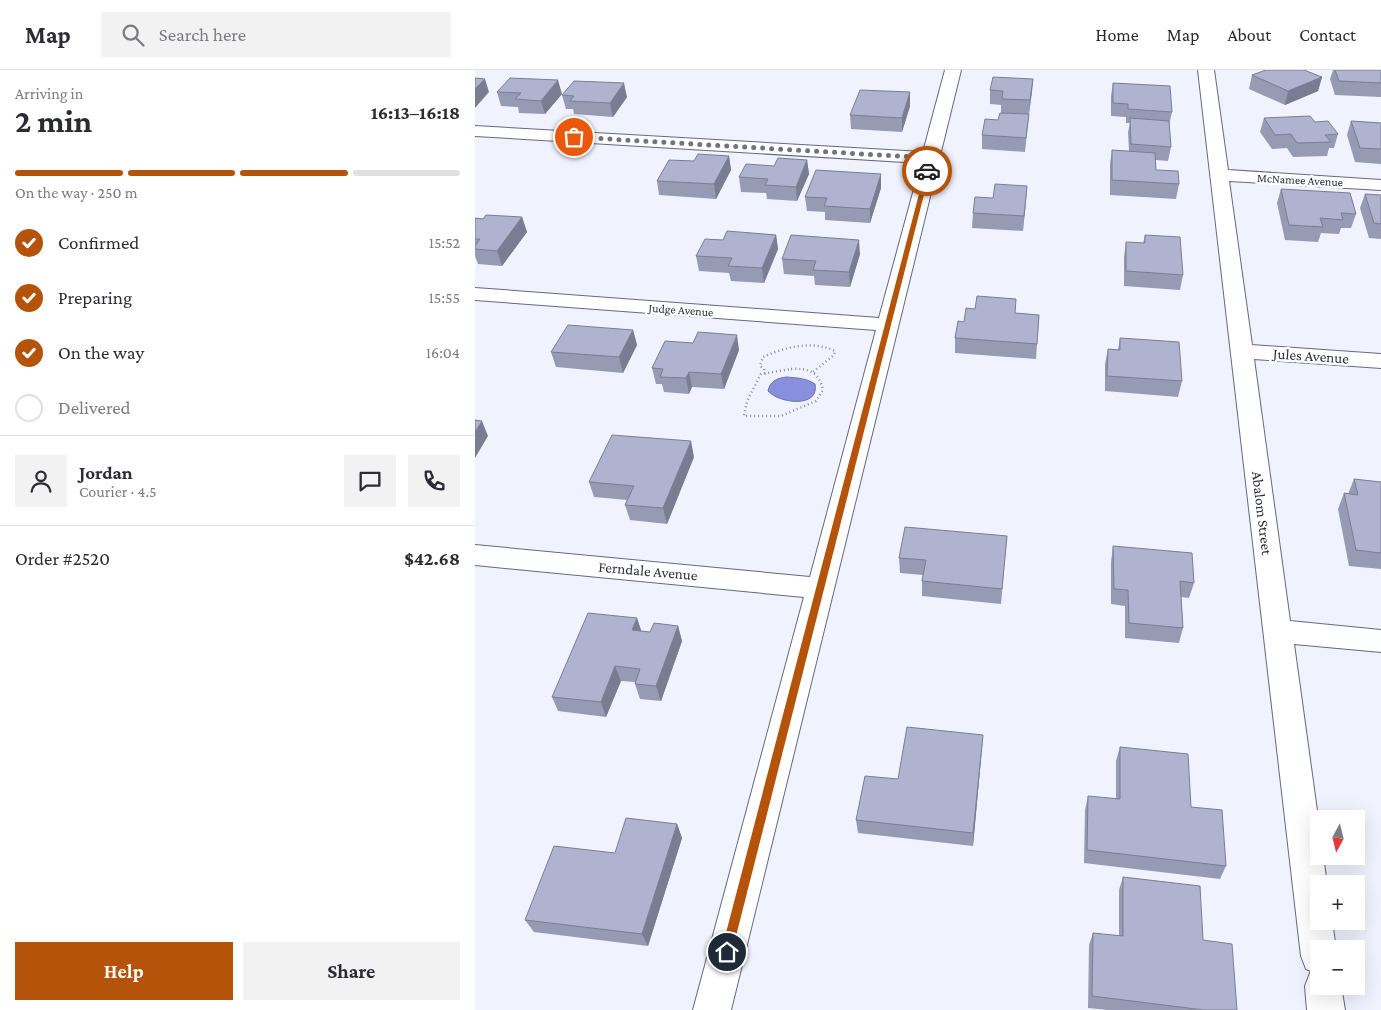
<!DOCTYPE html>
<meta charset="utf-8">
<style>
:root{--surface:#fff;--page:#f2f2f3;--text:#2b2b33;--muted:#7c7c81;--line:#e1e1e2;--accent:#b45309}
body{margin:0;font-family:"Crimson Pro",serif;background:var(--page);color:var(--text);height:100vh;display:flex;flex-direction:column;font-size:19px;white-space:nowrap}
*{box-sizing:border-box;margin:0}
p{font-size:16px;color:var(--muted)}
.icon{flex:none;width:28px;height:28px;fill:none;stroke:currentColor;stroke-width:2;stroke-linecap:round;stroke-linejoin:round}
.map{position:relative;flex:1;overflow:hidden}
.sheet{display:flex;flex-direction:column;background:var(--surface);width:475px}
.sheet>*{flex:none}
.needle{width:32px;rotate:187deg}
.tools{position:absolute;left:835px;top:740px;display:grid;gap:10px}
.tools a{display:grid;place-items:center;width:55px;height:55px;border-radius:0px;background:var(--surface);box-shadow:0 5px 20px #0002;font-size:25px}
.pin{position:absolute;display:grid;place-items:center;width:42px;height:42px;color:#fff;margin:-21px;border:2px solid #fff;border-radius:50%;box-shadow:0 1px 5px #0007}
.courier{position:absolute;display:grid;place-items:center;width:50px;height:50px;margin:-25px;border:4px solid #b45309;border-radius:50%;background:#fff;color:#222;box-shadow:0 1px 6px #0007}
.summary em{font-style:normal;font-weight:700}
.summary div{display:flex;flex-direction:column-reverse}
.summary{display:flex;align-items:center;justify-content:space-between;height:85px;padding:0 15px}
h1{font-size:32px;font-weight:700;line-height:38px}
.bar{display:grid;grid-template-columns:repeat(4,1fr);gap:8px 5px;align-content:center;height:60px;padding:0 15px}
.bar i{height:6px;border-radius:4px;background:var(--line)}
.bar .selected{background:var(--accent)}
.bar p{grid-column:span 4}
.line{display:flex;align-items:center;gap:12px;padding:0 15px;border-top:1px solid var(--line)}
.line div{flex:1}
.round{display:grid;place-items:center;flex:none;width:52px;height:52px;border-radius:0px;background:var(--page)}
ol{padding:0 15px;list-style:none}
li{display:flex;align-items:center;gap:15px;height:55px}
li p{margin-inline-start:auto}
li .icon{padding:5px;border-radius:50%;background:var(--accent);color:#fff;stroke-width:4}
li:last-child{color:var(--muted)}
li i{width:28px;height:28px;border:2px solid var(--line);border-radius:50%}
.cta{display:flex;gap:10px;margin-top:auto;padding:10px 15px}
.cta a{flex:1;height:58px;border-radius:0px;background:var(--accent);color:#fff;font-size:20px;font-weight:700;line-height:58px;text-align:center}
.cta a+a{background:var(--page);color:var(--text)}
header{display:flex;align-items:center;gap:30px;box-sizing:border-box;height:70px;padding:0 25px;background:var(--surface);border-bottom:1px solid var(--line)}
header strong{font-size:24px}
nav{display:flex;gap:28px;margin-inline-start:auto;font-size:18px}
.search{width:350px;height:45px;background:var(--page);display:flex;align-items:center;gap:12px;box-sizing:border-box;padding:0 18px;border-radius:0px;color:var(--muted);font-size:19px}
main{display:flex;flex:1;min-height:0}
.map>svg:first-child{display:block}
.water{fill:#8890dd;stroke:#6d73ac}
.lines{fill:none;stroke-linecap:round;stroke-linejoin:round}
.street-casing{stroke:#646882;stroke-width:2}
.path{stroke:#8d8f9a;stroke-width:2.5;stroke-dasharray:1 3;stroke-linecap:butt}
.street{fill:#fff;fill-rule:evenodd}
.wall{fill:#969ab3}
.shaded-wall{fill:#7a7d92}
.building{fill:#afb3d0;stroke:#7a7d92}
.route{fill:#b45309}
.done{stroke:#71737f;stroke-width:5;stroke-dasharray:0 9}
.labels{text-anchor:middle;stroke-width:5;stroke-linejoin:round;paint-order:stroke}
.far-street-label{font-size:12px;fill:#2d2f3a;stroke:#fff}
.street-label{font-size:15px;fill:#2d2f3a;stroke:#fff}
</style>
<header>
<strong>Map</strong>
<div class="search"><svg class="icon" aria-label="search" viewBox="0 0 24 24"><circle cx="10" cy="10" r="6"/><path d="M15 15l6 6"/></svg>Search here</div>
<nav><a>Home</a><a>Map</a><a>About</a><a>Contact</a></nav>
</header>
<main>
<section class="sheet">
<div class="summary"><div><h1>2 min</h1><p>Arriving in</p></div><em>16:13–16:18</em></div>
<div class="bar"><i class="selected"></i><i class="selected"></i><i class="selected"></i><i></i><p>On the way · 250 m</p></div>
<ol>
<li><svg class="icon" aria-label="check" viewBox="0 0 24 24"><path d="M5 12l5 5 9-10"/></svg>Confirmed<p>15:52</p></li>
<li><svg class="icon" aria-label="check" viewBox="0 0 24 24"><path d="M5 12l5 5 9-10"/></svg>Preparing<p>15:55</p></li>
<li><svg class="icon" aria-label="check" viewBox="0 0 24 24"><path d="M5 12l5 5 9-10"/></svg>On the way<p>16:04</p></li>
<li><i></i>Delivered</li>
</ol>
<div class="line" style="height:90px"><a class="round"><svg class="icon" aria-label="person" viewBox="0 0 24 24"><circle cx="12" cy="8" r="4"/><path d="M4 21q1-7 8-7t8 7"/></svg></a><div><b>Jordan</b><p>Courier · 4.5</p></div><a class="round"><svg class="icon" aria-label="chat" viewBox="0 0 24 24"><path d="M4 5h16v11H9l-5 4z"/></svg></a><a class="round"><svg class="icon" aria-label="phone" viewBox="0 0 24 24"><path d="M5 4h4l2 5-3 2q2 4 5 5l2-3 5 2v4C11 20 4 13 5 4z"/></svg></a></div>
<div class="line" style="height:65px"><div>Order #2520</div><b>$42.68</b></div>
<div class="cta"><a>Help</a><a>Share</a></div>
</section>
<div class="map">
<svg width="906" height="940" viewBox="0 0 906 940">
<rect width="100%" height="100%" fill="#f0f2fe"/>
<path class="water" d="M312,307C322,308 331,308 340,314C345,339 303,333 293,321C295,311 302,308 312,307Z"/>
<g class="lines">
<g class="street-casing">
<path id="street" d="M470,0H486L256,940H218L329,527L0,495V475L335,507L401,260L0,230V218L404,248L446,93L0,66V56L448,82Z
M723,0H739L753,100L906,110V120L754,111L777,275L906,284V298L779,289L815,551L906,560V582L819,574L844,755V786H848L852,814H844V851H857L861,879H844V916H866L870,940H832L830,916L835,903L838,902L831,899L826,886Z"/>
</g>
<path class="path" d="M316,299C334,298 344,302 348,320L341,331L306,346H269L272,331L286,304Z
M290,304L289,299L285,296L288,287C310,277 338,270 360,281L359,285L338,302"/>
<use href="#street" class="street"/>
</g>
<path class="wall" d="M858,0H906V27L860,25L855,9Z
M777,5L847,7L843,21L810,35L774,19Z
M558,9L554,44L526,43V35L515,34V20Z
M638,13L697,42L694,55L696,77L693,91L681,90V100L704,114L701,129L635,125V94L637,80L654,81L653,62L655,53H651V47L636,46V26Z
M22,22L87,24L70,44L44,43L43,37L26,36Z
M87,25L152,27L138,47L99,44L98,39H91Z
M435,36L427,62L376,59L375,45Z
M554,44L550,82L507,79V65L523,50Z
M789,48L840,52L863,64L859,78H854L852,86L818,87L812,78L797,79L785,62Z
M876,51L906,53V94L880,92L872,65Z
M254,86L256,100L241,129L184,125L182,111L219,91Z
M332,90L334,104L322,131L292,129L291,123L266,122L264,107L299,96Z
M406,104V118L395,153L350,150V142L332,141L330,127Z
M552,116L548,161L497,158L498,143L518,128Z
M806,119L881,144L876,158H866L864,164L846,163L843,172L810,170L802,133Z
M890,124L906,125V169L894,168L885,138Z
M47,147L52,162L27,196L3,194L0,186V148L8,149Z
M301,165L303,179L289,213L256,211L254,203L224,201L221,186L248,170Z
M670,165L708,205L705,220L649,216V187L651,172L668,173Z
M385,184L375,217L340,215L339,206L309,204L307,189Z
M540,243L564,245L561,289L480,283V268L489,252Z
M158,260L162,275L148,303L81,297L76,282Z
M645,268L707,311L703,327L630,321V294L633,279L643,280Z
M264,280L249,319L217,317L214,324L189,322L187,314H181L177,298Z
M219,387L192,454L155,450L150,435L152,430L119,427L114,412Z
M879,409L906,412V499L874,496L863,439L869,423L873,424Z
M532,466L526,534L447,526V511L448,505L425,503L424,488Z
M638,476L719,513L714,528L706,527L708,558L704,573L650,568V536L636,534V492Z
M162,548L166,561L175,562L203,556L207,571L186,631L165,629L160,614V612L146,611L131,647L83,641L77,627Z
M508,665L498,776L383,763L381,750L423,709Z
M645,677L716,737L751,796L745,809L609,793L610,740L613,726L641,729V691Z
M202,754L207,768L173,876L59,862L50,850Z
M648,807L728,870L762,940H633L613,938L614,875L618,863L644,866V820Z"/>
<path class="shaded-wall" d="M847,7L843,21L810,35L813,21Z
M10,9L14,22L0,38V19Z
M558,9L557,22L554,44L555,30Z
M83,10L87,24L70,44L66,31Z
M149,13L152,27L138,47L135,33Z
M435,22V36L427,62V48Z
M254,86L256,100L241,129L239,114Z
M332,90L334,104L322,131L321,117Z
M406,104V118L395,153V139Z
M552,116L551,131L548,161L549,146Z
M47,147L52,162L27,196L22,181Z
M301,165L303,179L289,213L287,198Z
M384,170L385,184L375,217L374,202Z
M158,260L162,275L148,303L144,287Z
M262,265L264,280L249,319L246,304Z
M214,302L217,317L214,324L211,308Z
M7,351L13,366L0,388V362Z
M216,371L219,387L192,454L188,438Z
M162,548L167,563L157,560Z
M203,556L207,571L186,631L181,616Z
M140,596L146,611L131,647L126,632Z
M508,665L507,679L498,776V763Z
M202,754L207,768L173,876L167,864Z"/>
<path class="building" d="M791,0H829L847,7L813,21L777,5Z
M860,0H906V13L864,11Z
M518,7L558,9L555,30L527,29L528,21L515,20Z
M0,8L10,9L0,19Z
M35,8L83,10L66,31L40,29L46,23L22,22Z
M99,11L149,13L135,33L95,31L99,26L87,25Z
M638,13L695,16L697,42L653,39V34L638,33Z
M385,20L435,22L427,48L375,45Z
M525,43L554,44L551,68L507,65L510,49L523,50Z
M835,46L840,52L853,51L863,64L850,65L856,72L822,73L816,64L800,65L789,48Z
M655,48L694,51L696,77L656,74Z
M876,51L906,53V79L885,78Z
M637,80L680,83L681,100L703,101L704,114L637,110Z
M223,84L254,86L239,114L182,111L194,90L219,91Z
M303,88L332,90L321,117L290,115L293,109L264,107L271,94L299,96Z
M341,100L406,104L395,139L349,136L352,128L330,127Z
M520,114L552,116L549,146L498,143L500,127L518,128Z
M806,119L875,123L881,144L866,143L868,150L845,148L848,157L814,155Z
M890,124L906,125V154L899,153Z
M11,145L47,147L22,181L0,179V176L5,169H0V148L8,149Z
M252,161L301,165L287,198L253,196L257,188L221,186L230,169L248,170Z
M316,165L384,170L374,202L338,200L341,191L307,189Z
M670,165L705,167L708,205L651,201V172L670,173Z
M502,226L541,229L540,243L564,245L562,274L480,268L483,251L489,252L491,238L500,239Z
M93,255L158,260L144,287L76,282Z
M223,262L262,265L246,304L214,302L211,308L185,307L188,299L177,298L190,271L218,273Z
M645,268L704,272L707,311L632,306L633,279L645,280Z
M0,350L7,351L0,362Z
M137,365L216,371L188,438L150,435L159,416L114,412Z
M879,409L906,412V483L881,480L869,423L883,425Z
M430,457L532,466L527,519L447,511L451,490L424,488Z
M638,476L717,483L719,513L705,511L708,558L654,553L653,520L639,519Z
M113,543L162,548L157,560L175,562L179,553L203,556L181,616L160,614L165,599L140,596L126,632L77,627Z
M432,657L508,665L498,763L381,750L390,706L423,709Z
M645,677L713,684L716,737L747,740L751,796L612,780L613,726L645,729Z
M151,748L202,754L167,864L50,850L79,776L140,783Z
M648,807L725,816L728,870L757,874L762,940H729L617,926L618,863L648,866Z"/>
<path class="route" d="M452,99L455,101L257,882L255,886L252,888L248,886L246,882L450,101Z"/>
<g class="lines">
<path class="done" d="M99,67L456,88L452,101"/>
</g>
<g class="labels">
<g class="far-street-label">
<text transform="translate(825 110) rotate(3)" y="4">McNamee Avenue</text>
<text transform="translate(206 240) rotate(4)" y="4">Judge Avenue</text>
</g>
<g class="street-label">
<text transform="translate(836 286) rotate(4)" y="5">Jules Avenue</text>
<text transform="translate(787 443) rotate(83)" y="5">Abalom Street</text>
<text transform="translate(173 501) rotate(5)" y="5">Ferndale Avenue</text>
</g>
</g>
</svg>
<div class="tools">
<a><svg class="needle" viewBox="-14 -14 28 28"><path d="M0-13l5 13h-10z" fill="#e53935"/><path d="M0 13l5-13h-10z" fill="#7c7c81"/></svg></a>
<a>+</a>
<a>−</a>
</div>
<div class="pin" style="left:99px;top:67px;background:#ea580c"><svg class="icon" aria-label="bag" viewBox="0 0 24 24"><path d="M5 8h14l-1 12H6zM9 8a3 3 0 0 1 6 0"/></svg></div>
<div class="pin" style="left:252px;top:882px;background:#1f2937"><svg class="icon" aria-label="home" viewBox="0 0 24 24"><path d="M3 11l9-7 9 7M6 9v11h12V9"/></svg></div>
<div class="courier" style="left:452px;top:101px"><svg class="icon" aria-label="car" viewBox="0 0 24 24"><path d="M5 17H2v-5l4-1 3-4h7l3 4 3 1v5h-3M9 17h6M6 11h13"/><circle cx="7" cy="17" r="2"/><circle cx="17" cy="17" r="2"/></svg></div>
</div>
</main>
